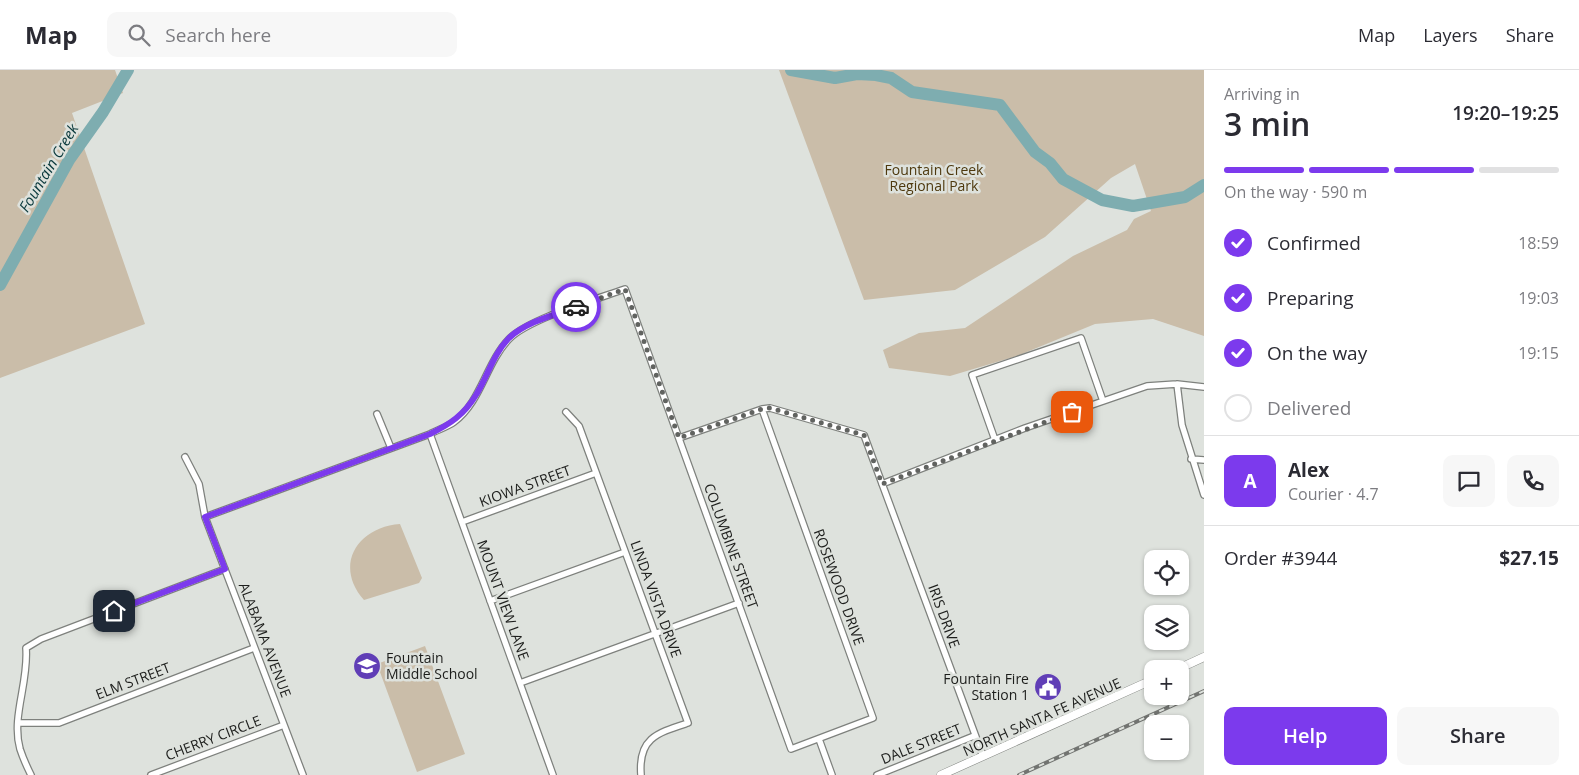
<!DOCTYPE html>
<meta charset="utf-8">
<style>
:root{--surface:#fff;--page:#f7f7f7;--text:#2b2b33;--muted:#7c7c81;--line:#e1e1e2;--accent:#7c3aed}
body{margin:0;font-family:"Open Sans",sans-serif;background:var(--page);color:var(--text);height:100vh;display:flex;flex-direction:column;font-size:19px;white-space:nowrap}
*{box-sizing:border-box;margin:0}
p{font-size:16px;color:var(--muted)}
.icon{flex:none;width:28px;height:28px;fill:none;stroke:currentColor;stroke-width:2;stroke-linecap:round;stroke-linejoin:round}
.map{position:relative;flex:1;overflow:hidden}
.drawer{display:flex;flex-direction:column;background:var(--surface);width:375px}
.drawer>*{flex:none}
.fabs{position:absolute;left:1144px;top:480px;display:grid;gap:10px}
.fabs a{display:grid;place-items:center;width:45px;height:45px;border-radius:10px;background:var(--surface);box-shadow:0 1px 4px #0004;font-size:25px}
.pin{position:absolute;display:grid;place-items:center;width:42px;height:42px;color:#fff;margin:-21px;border-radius:10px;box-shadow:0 2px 8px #0006}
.courier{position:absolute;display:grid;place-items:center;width:50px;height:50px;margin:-25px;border:4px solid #7c3aed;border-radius:50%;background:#fff;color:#222;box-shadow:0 1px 6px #0007}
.head em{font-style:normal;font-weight:600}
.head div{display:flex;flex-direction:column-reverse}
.head{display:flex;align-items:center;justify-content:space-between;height:85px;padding:0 20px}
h1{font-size:32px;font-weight:600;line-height:38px}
.bar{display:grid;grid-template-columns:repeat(4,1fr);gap:8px 5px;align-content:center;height:60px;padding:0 20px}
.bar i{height:6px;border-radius:4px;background:var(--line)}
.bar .current{background:var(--accent)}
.bar p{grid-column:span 4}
.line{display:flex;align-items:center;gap:12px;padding:0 20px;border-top:1px solid var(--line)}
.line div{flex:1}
.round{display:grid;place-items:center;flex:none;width:52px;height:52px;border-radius:10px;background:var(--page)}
ol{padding:0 20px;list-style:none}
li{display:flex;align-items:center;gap:15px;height:55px}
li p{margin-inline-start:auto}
li .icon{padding:5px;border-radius:50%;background:var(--accent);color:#fff;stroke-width:4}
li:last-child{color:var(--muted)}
li i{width:28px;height:28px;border:2px solid var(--line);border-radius:50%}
.action{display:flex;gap:10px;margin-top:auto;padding:10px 20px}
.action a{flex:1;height:58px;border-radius:10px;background:var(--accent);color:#fff;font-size:20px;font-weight:600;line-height:58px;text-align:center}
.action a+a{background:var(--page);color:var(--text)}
header{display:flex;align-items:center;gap:30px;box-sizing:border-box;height:70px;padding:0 25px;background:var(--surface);border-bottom:1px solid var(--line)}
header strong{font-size:24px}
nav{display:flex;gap:28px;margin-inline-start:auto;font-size:18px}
.search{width:350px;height:45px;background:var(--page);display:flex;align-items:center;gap:12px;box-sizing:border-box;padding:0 18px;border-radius:10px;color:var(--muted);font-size:19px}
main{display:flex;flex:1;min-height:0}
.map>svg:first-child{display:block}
.green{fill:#cabda9}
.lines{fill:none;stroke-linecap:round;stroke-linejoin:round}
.river{stroke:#7eadb0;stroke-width:12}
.minor-casing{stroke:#7e817d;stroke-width:8}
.secondary-casing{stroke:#7e817d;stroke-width:9}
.minor{stroke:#fff;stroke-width:5.5}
.secondary{stroke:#fff;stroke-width:8}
.rail-casing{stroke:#727471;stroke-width:4}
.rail{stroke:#dee2dd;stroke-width:2;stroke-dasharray:5.5;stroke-linecap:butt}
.done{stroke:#616360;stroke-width:5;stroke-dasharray:0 9}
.route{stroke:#7c3aed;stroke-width:6}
.labels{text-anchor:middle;stroke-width:5;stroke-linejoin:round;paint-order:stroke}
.park-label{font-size:14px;fill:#4e390e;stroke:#dee2dd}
.street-label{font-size:14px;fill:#1d1e1c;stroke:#dee2dd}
.poi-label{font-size:14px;fill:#1d1e1c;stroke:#dee2dd;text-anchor:start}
.water-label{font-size:15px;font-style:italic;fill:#09383b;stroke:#dee2dd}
</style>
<header>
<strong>Map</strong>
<div class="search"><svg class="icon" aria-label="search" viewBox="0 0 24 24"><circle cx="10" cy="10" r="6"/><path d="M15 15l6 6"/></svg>Search here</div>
<nav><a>Map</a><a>Layers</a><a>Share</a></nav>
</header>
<main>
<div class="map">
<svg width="1204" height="705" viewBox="0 0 1204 705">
<rect width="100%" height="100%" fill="#dee2dd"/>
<path class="green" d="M0,0H115L123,23L72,43L145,254L0,308Z
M779,0H1204V266L1153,249L1095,254L1017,286L950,306L889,298L883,280L919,263L965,258L1073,186L1127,160L1134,149L1151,141L1135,94L1111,108L1045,167L955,220L864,230Z
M400,454L422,508L419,513L364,530C333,495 358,457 400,454Z
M425,576L465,684L417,702L377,594Z"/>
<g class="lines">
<path class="river" d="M791,0L835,8L857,4L876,5L891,8L912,22L1000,35L1035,82L1050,93L1063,109L1102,130L1133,136L1185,127L1204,115
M0,215L69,90L103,42L128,0"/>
<g class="minor-casing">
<path id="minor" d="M1177,314L1182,355L1204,425
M566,342L579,356L688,653C657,663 638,668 641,705
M377,344L391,378
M430,364L553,705
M679,368L762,339L770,338L864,365L983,686
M995,370L972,305L1081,268L1103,331
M185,387L199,414L205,447L303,705
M1191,389L1204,390
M882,414L1025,358L1147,316L1177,314L1204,317
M205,447L430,364C437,360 447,357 454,352C481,332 486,293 509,269C528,249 597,229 625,219L791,679L873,648L762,339
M462,452L596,403
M490,531L625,482
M520,613L739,533
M18,653H59L254,578
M819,669L832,705
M31,705C27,697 23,688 20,679C11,647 29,612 26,578L41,569L225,499
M151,705L284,655
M877,705L974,666"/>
</g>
<g class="secondary-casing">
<path id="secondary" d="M1178,599L1204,587
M941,705L1152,610"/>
</g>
<use href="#minor" class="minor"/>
<use href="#secondary" class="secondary"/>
<g class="rail-casing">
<path id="rail" d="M1019,705L1204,621"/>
</g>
<use href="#rail" class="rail"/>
</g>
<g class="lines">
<path class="done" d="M576,237L625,219L679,368L762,339L770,338L864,365L882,414L1072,342"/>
<path class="route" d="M114,541L225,499L205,447L430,364C450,354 464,345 476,325C488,306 493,284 509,268C526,252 554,245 576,237"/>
</g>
<defs>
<g id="school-disc" transform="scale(1.4375)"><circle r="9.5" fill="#603eb6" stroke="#dee2dd"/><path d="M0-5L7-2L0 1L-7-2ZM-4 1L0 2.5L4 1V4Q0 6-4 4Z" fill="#fff"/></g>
<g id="civic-disc" transform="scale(1.4375)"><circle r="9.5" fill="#603eb6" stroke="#dee2dd"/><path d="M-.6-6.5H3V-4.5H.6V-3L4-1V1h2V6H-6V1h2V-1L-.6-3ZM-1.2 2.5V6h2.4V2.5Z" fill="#fff"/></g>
</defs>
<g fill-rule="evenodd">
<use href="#school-disc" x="367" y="596"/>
<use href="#civic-disc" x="1048" y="617"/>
</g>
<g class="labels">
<g class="park-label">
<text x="934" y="105">Fountain Creek<tspan x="934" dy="16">Regional Park</tspan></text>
</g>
<g class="street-label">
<text transform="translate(525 416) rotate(-20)" y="5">KIOWA STREET</text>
<text transform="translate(731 476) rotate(70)" y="5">COLUMBINE STREET</text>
<text transform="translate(839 517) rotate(70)" y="5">ROSEWOOD DRIVE</text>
<text transform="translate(656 529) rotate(70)" y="5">LINDA VISTA DRIVE</text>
<text transform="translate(503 530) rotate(70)" y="5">MOUNT VIEW LANE</text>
<text transform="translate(944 546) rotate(70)" y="5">IRIS DRIVE</text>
<text transform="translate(265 570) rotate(69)" y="5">ALABAMA AVENUE</text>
<text transform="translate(133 611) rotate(-21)" y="5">ELM STREET</text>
<text transform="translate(1042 647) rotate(-24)" y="5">NORTH SANTA FE AVENUE</text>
<text transform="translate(213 668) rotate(-21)" y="5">CHERRY CIRCLE</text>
<text transform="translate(921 674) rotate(-22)" y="5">DALE STREET</text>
</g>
<g class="poi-label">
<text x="386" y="593">Fountain<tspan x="386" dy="16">Middle School</tspan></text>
<text x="1029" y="614" text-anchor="end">Fountain Fire<tspan x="1029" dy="16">Station 1</tspan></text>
</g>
<g class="water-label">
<text transform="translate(49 98) rotate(-59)" y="5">Fountain Creek</text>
</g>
</g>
</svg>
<div class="fabs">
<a><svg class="icon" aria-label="locate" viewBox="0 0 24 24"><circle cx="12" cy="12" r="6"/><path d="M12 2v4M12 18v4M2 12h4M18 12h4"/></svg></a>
<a><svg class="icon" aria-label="layers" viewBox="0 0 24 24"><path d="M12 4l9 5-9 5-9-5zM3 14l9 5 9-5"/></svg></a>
<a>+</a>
<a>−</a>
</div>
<div class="pin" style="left:1072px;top:342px;background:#ea580c"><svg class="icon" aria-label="bag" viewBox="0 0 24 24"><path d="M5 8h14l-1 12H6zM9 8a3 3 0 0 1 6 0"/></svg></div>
<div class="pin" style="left:114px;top:541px;background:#1f2937"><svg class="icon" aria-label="home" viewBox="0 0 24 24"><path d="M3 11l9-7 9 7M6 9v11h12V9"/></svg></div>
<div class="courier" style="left:576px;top:237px"><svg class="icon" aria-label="car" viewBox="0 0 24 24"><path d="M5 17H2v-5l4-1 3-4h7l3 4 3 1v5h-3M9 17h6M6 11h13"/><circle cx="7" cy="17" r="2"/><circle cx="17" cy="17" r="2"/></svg></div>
</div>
<section class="drawer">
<div class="head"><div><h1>3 min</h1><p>Arriving in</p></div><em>19:20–19:25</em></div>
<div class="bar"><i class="current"></i><i class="current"></i><i class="current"></i><i></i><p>On the way · 590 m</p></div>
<ol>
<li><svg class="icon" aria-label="check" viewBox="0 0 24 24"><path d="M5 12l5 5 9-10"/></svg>Confirmed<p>18:59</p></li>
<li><svg class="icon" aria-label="check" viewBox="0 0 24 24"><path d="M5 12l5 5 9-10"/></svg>Preparing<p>19:03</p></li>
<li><svg class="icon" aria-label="check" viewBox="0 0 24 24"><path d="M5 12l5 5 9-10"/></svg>On the way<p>19:15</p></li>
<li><i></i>Delivered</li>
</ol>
<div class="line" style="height:90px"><b class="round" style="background:var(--accent);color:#fff">A</b><div><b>Alex</b><p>Courier · 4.7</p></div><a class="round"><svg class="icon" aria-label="chat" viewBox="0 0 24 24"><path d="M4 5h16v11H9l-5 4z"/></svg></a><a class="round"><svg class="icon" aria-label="phone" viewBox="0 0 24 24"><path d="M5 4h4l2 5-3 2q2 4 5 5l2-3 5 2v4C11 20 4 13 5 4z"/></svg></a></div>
<div class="line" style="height:65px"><div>Order #3944</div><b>$27.15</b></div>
<div class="action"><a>Help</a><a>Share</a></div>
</section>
</main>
